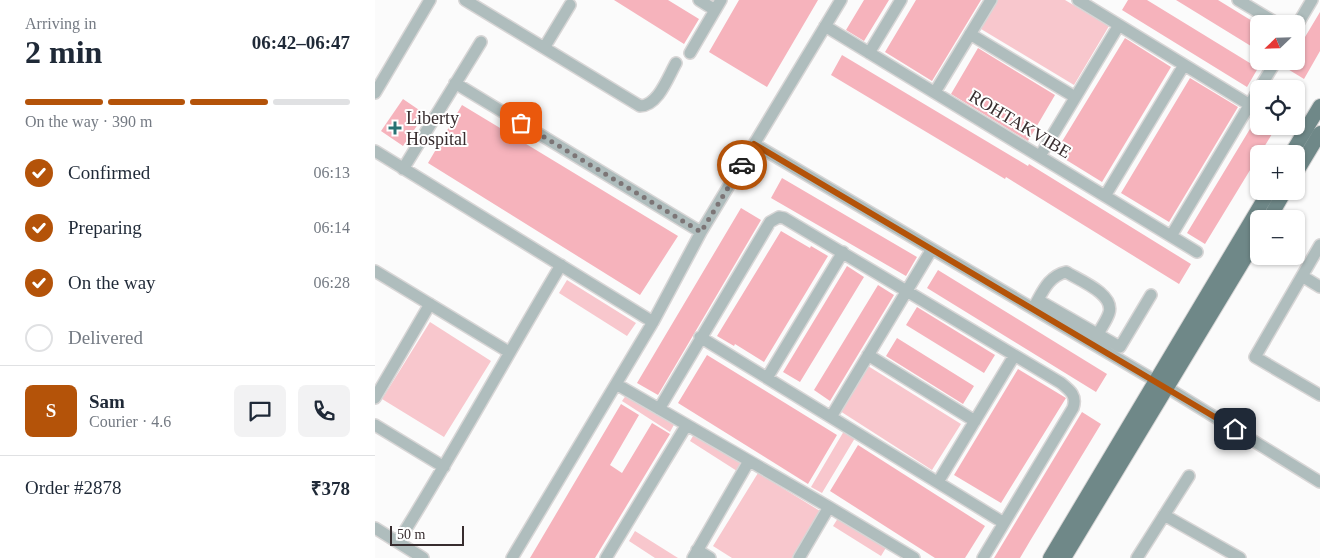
<!DOCTYPE html>
<meta charset="utf-8">
<style>
:root{--surface:#fff;--page:#f2f2f3;--text:#1f2937;--muted:#747a83;--line:#e0e1e3;--accent:#b45309}
body{margin:0;font-family:"Times New Roman",serif;background:var(--page);color:var(--text);height:100vh;display:flex;flex-direction:column;font-size:19px;white-space:nowrap}
*{box-sizing:border-box;margin:0}
p{font-size:16px;color:var(--muted)}
.icon{flex:none;width:28px;height:28px;fill:none;stroke:currentColor;stroke-width:2;stroke-linecap:round;stroke-linejoin:round}
.map{position:relative;flex:1;overflow:hidden}
.drawer{display:flex;flex-direction:column;background:var(--surface);width:375px}
.drawer>*{flex:none}
.needle{width:32px;rotate:247deg}
.buttons{position:absolute;left:875px;top:15px;display:grid;gap:10px}
.buttons a{display:grid;place-items:center;width:55px;height:55px;border-radius:8px;background:var(--surface);box-shadow:0 1px 4px #0004;font-size:25px}
.scale{position:absolute;left:15px;bottom:12px;width:74px;box-sizing:border-box;padding-left:5px;border:2px solid #382d2f;border-top:0;font-size:14px;line-height:18px;white-space:nowrap;color:#382d2f;-webkit-text-stroke:4px #fff;paint-order:stroke}
.pin{position:absolute;display:grid;place-items:center;width:42px;height:42px;color:#fff;margin:-21px;border-radius:10px;box-shadow:0 2px 8px #0006}
.courier{position:absolute;display:grid;place-items:center;width:50px;height:50px;margin:-25px;border:4px solid #b45309;border-radius:50%;background:#fff;color:#222;box-shadow:0 1px 6px #0007}
.head em{font-style:normal;font-weight:700}
.head div{display:flex;flex-direction:column-reverse}
.head{display:flex;align-items:center;justify-content:space-between;height:85px;padding:0 25px}
h1{font-size:32px;font-weight:700;line-height:38px}
.bar{display:grid;grid-template-columns:repeat(4,1fr);gap:8px 5px;align-content:center;height:60px;padding:0 25px}
.bar i{height:6px;border-radius:4px;background:var(--line)}
.bar .on{background:var(--accent)}
.bar p{grid-column:span 4}
.line{display:flex;align-items:center;gap:12px;padding:0 25px;border-top:1px solid var(--line)}
.line div{flex:1}
.round{display:grid;place-items:center;flex:none;width:52px;height:52px;border-radius:8px;background:var(--page)}
ol{padding:0 25px;list-style:none}
li{display:flex;align-items:center;gap:15px;height:55px}
li p{margin-inline-start:auto}
li .icon{padding:5px;border-radius:50%;background:var(--accent);color:#fff;stroke-width:4}
li:last-child{color:var(--muted)}
li i{width:28px;height:28px;border:2px solid var(--line);border-radius:50%}
main{display:flex;flex:1;min-height:0}
.map>svg:first-child{display:block}
.green{fill:#f8c7cd}
.building{fill:#f6b3bc}
.lines{fill:none;stroke-linecap:round;stroke-linejoin:round}
.minor-casing{stroke:#d8d6d6;stroke-width:14}
.major-casing{stroke:#d8d6d6;stroke-width:16}
.minor{stroke:#afbdbd;stroke-width:11}
.major{stroke:#6f8888;stroke-width:14}
.done{stroke:#7c7576;stroke-width:5;stroke-dasharray:0 9}
.route{stroke:#b45309;stroke-width:6}
.poi-dot{fill:#277172;stroke:#fff;stroke-width:2}
.labels{text-anchor:middle;stroke-width:4;stroke-linejoin:round;paint-order:stroke}
.poi-label{font-size:18px;fill:#382d2f;stroke:#fff;text-anchor:start}
.street-label{font-size:18px;fill:#382d2f;stroke:#fff}
</style>
<main>
<section class="drawer">
<div class="head"><div><h1>2 min</h1><p>Arriving in</p></div><em>06:42–06:47</em></div>
<div class="bar"><i class="on"></i><i class="on"></i><i class="on"></i><i></i><p>On the way · 390 m</p></div>
<ol>
<li><svg class="icon" aria-label="check" viewBox="0 0 24 24"><path d="M5 12l5 5 9-10"/></svg>Confirmed<p>06:13</p></li>
<li><svg class="icon" aria-label="check" viewBox="0 0 24 24"><path d="M5 12l5 5 9-10"/></svg>Preparing<p>06:14</p></li>
<li><svg class="icon" aria-label="check" viewBox="0 0 24 24"><path d="M5 12l5 5 9-10"/></svg>On the way<p>06:28</p></li>
<li><i></i>Delivered</li>
</ol>
<div class="line" style="height:90px"><b class="round" style="background:var(--accent);color:#fff">S</b><div><b>Sam</b><p>Courier · 4.6</p></div><a class="round"><svg class="icon" aria-label="chat" viewBox="0 0 24 24"><path d="M4 5h16v11H9l-5 4z"/></svg></a><a class="round"><svg class="icon" aria-label="phone" viewBox="0 0 24 24"><path d="M5 4h4l2 5-3 2q2 4 5 5l2-3 5 2v4C11 20 4 13 5 4z"/></svg></a></div>
<div class="line" style="height:65px"><div>Order #2878</div><b>₹378</b></div>
</section>
<div class="map">
<svg width="945" height="558" viewBox="0 0 945 558">
<rect width="100%" height="100%" fill="#fbfbfb"/>
<path class="green" d="M623,0H690L734,26L699,85L606,29Z
M192,280L261,323L252,336L184,293Z
M55,322L116,361L69,437L7,399Z
M493,366L586,424L557,470L465,411Z
M254,391L301,421L295,432L247,401Z
M321,431L369,461L362,471L315,441Z
M469,431L480,438L447,493L436,487Z
M383,473L445,511L417,558H357L338,546Z
M465,515L512,546L506,556L458,526Z
M260,531L303,558H280L254,541Z"/>
<path class="building" d="M239,0H293L324,19L309,44Z
M364,0H443L392,87L334,52Z
M489,0H514L489,41L471,30Z
M541,0H606L557,81L510,52Z
M753,0H772L883,68L872,87L747,10Z
M801,0H843L869,16L884,25V51Z
M945,12V51L929,79L911,68L915,61H921V52Z
M750,38L796,67L727,182L680,153Z
M603,48L680,95L653,141L576,94Z
M467,55L653,166L654,164L816,264L804,284L631,177L630,179L456,75Z
M815,78L863,107L794,222L746,193Z
M28,99L50,114L28,146L6,131Z
M87,105L303,236L265,295L53,163Z
M884,114V126H896L900,129L830,244L812,233Z
M407,178L542,257L531,276L396,198Z
M366,208L386,220L283,395L262,383Z
M406,231L435,248L436,246L453,256L389,362L360,344L359,346L342,336Z
M472,266L489,277L425,382L408,372Z
M563,270L732,374L721,392L552,288Z
M503,285L519,295L455,401L439,390Z
M542,307L620,355L609,373L531,325Z
M522,338L599,386L588,404L511,356Z
M332,355L462,435L433,484L303,403Z
M643,369L691,398L626,503L579,475Z
M246,404L264,415L235,465L247,473L277,423L295,434L287,447L220,558H155Z
M707,412L726,424L655,541L645,558H619Z
M483,445L610,526L590,558H560L455,491Z"/>
<g class="lines">
<g class="minor-casing">
<path id="minor" d="M90,0L265,106C283,106 293,77 301,63
M324,0L340,10
M703,0L875,105
M863,0L903,24
M450,26L822,252
M921,27L937,0
M595,34L700,97
M169,48L195,5
M315,53L346,0
M494,53L526,0
M80,83L326,232
M884,89L901,61
M560,92L616,0
M0,93L55,0
M379,144L791,387L945,482
M0,151L278,322
M665,156L744,25
M28,169L106,42
M730,196L809,65
M796,236L884,89
M945,245L880,357L945,395
M0,271L134,352
M927,276L945,287
M663,300L745,347L776,295
M660,305C668,291 674,276 691,272C704,280 740,294 734,313C732,320 726,328 723,334
M325,337L629,523
M493,355L600,421
M392,378L468,252
M241,384L454,507L539,558
M0,398L55,304
M284,409L395,222L404,217L409,218L686,383C696,391 702,396 698,408L608,558
M456,417L557,249
M0,425L69,467
M563,482L639,356
M789,515L865,558
M0,528L48,558
M23,542C80,451 131,357 186,265
M322,550L335,558
M137,558L278,322L326,232L466,0
M231,558L311,426
M318,558L374,461
M424,558L454,507
M762,558L814,476"/>
</g>
<g class="major-casing">
<path id="major" d="M916,154L945,106
M921,173L945,133
M894,219L910,191
M675,558L894,191
M689,558L884,235"/>
</g>
<use href="#minor" class="minor"/>
<use href="#major" class="major"/>
</g>
<g class="lines">
<path class="done" d="M146,123L326,232L367,165"/>
<path class="route" d="M367,165L379,144L860,429"/>
</g>
<path class="poi-dot" d="M17.5 120.5h5v5h5v5h-5v5h-5v-5h-5v-5h5z"/>
<g class="labels">
<g class="poi-label">
<text x="31" y="124">Liberty<tspan x="31" dy="21">Hospital</tspan></text>
</g>
<g class="street-label">
<text transform="translate(645 124) rotate(31)" y="6">ROHTAKVIBE</text>
</g>
</g>
</svg>
<div class="buttons">
<a><svg class="needle" viewBox="-14 -14 28 28"><path d="M0-13l5 13h-10z" fill="#e53935"/><path d="M0 13l5-13h-10z" fill="#747a83"/></svg></a>
<a><svg class="icon" aria-label="locate" viewBox="0 0 24 24"><circle cx="12" cy="12" r="6"/><path d="M12 2v4M12 18v4M2 12h4M18 12h4"/></svg></a>
<a>+</a>
<a>−</a>
</div>
<div class="scale">50 m</div>
<div class="pin" style="left:146px;top:123px;background:#ea580c"><svg class="icon" aria-label="bag" viewBox="0 0 24 24"><path d="M5 8h14l-1 12H6zM9 8a3 3 0 0 1 6 0"/></svg></div>
<div class="pin" style="left:860px;top:429px;background:#1f2937"><svg class="icon" aria-label="home" viewBox="0 0 24 24"><path d="M3 11l9-7 9 7M6 9v11h12V9"/></svg></div>
<div class="courier" style="left:367px;top:165px"><svg class="icon" aria-label="car" viewBox="0 0 24 24"><path d="M5 17H2v-5l4-1 3-4h7l3 4 3 1v5h-3M9 17h6M6 11h13"/><circle cx="7" cy="17" r="2"/><circle cx="17" cy="17" r="2"/></svg></div>
</div>
</main>
